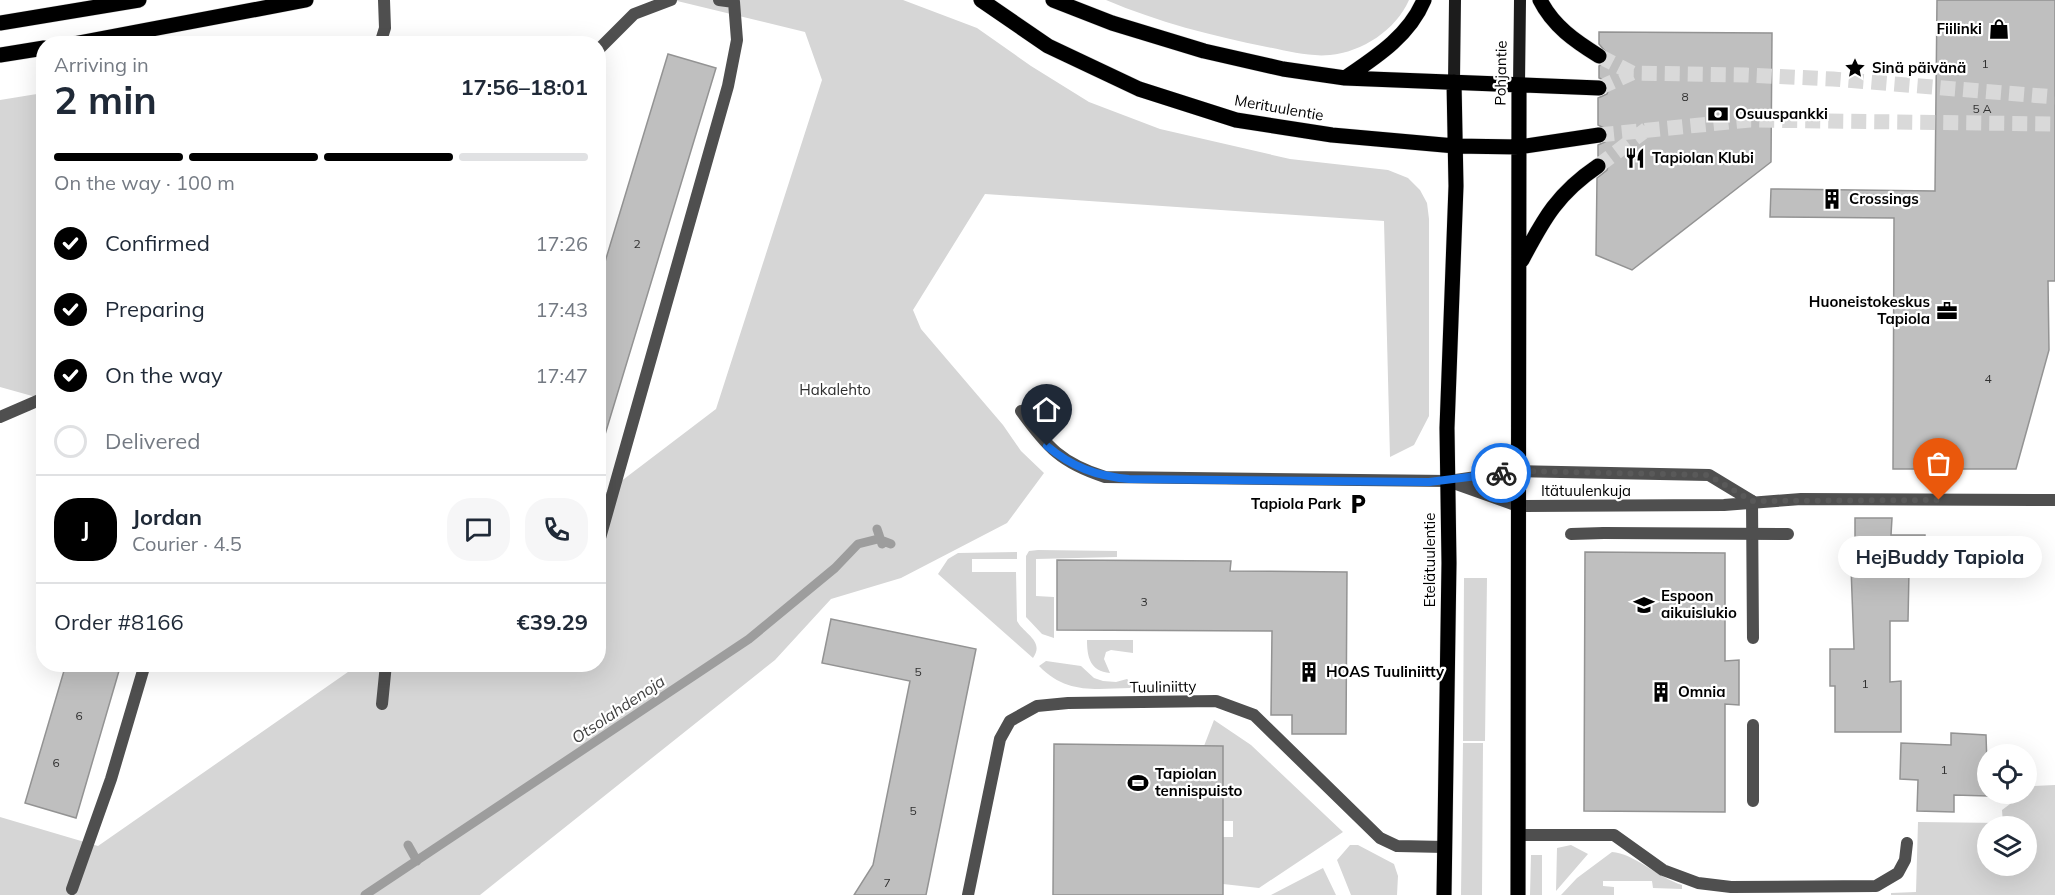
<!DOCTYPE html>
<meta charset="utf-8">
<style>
:root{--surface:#fff;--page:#f6f6f7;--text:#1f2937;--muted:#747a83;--line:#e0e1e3;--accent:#000}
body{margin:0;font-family:Mulish,sans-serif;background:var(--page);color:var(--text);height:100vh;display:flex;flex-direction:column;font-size:22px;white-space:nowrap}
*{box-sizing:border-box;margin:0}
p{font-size:20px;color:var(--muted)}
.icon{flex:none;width:33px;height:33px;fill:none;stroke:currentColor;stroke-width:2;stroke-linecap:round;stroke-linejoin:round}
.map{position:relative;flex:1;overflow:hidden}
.side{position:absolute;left:36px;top:36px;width:570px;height:636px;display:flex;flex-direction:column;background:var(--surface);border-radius:24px;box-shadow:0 6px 24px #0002}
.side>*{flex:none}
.controls{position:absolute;left:1977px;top:744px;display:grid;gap:12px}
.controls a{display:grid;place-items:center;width:60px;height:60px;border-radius:50%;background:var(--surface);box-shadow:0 6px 24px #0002;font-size:30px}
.pin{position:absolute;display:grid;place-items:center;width:51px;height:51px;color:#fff;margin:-62px -26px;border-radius:50% 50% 50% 0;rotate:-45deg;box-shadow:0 0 6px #0007}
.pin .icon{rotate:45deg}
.courier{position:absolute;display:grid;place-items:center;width:60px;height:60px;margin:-30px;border:4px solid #1a73e8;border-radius:50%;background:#fff;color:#222;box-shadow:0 2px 8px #0007}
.bubble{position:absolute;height:42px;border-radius:21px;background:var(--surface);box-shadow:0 6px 24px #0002;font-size:20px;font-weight:700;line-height:42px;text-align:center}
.head em{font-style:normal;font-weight:700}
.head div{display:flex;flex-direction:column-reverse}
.head{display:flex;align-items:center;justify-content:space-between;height:102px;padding:0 18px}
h1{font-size:39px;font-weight:700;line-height:45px}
.bar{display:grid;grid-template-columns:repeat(4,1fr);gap:9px 6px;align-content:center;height:72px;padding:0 18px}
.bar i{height:8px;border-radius:4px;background:var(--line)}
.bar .current{background:var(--accent)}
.bar p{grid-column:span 4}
.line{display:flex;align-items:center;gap:15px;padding:0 18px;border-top:2px solid var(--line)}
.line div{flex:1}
.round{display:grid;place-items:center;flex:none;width:63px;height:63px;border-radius:24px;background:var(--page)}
ol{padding:0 18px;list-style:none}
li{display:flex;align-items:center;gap:18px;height:66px}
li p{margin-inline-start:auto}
li .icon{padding:6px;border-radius:50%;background:var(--accent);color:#fff;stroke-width:4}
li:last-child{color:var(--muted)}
li i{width:33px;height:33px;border:3px solid var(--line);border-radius:50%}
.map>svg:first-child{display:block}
.green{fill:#d6d6d6;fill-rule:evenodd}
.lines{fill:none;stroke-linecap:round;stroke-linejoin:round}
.stream{stroke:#9d9d9d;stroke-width:9}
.building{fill:#bfbfbf;stroke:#939393;stroke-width:1.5}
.primary-tunnel{stroke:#d9d9d9;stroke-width:15;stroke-dasharray:15 8;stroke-linecap:butt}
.primary-casing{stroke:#dbdbdb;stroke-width:16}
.service{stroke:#4f4f4f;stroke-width:12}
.pedestrian{stroke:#4f4f4f;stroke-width:12}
.minor{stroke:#4f4f4f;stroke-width:12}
.secondary{stroke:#1c1c1c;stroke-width:12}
.primary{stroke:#000;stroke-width:15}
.pedestrian-bridge{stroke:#4f4f4f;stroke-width:12}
.done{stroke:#595959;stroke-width:6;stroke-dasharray:0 10.8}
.route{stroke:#1a73e8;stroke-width:8}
.labels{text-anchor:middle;stroke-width:4.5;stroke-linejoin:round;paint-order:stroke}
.number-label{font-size:12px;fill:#303030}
.poi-label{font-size:15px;font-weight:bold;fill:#000;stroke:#fff;text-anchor:start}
.street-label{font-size:15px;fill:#000;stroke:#fff}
.park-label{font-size:15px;fill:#2d2d2d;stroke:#fff}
.water-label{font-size:16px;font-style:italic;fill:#3e3e3e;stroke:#fff}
</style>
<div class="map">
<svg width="2055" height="895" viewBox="0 0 2055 895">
<rect width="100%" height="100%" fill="#fff"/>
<path class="green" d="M673,0H903L977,28L1031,66L1089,102L1160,129L1290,159L1388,170L1408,178L1420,190L1427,203L1429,219V416L1414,445L1390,457L1384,221L985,194L913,310L921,329L1003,425L1021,451L1044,473L1007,523L901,578L831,599L775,660L480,895H0V817L98,846L358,665L598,664L599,498L716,409L822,80L805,32Z
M1106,0H1409C1396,30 1362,52 1330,55C1309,57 1288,51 1267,47C1212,36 1158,22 1106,0Z
M43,93V399L0,387V100Z
M1038,550L1117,551V557L1036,559V596L1054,597V638L1042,634L1026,617V556L1029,551Z
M1017,552V559H972V572H1016L1017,621C1024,634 1045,641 1033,658L938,574L948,559L958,553Z
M1464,578H1487L1485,741H1463Z
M1087,640H1133V653L1111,650L1106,652L1104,659L1110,673C1090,671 1087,657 1087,640Z
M1046,661L1081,666L1094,678L1103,681L1116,682L1127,679L1133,684L1130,688C1094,689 1066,694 1039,666Z
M1214,720L1251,745L1343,832L1259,888L1223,884V837H1233V821H1223V746H1204Z
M1463,743H1483L1482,895H1461Z
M2055,785V895H1891V893L1916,892L1918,822L2003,823L2002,810L2034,786ZM1988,826H2026V866H1988Z
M1350,845H1358L1394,864L1398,876L1397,895H1351L1337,860Z
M1571,845L1588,854L1556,891L1557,848Z
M1612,852C1633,853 1659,878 1682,885V889L1653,888L1652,881H1603V886L1614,887V895H1561L1577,878Z
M1531,855H1542V895H1530Z
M1323,868L1336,895H1271Z"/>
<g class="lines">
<path class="stream" d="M877,529L882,544
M408,845L417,861
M365,895L749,639L835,568L858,544L878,539L891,544"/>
</g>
<path class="building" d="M1937,0H2055V281H2048L2049,350L2016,469H1893L1894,218L1770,217L1771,189L1935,191Z
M1599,32L1772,33L1771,162L1632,270L1596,255L1597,178L1607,170L1608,166L1605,160L1598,156V145L1605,142L1609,134L1606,129L1598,125V98L1607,94L1609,88L1605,80L1599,78V66L1607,62L1609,56L1599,44Z
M668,54L716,68L604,438L598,437V285Z
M1855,518H1892L1891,535H1925L1924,571H1909L1908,621H1890V682L1901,681V732H1835V686H1830V649H1854L1851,567H1855Z
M1585,552L1725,553V661L1739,660V705L1725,704V812L1584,811Z
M1057,560L1231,561L1230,571L1347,572L1346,734H1292V715H1271L1272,631L1057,630Z
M831,619L976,649L926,895H854L873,865L910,681L822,663Z
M66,664H121L76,818L25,803Z
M1951,733L1986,735L1988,796L1954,795V812L1917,811L1918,780L1900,779L1901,743L1951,745Z
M1054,744L1223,746V895H1053Z"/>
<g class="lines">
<path class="primary-tunnel" d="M1599,56L1632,73
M1599,88L1632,73L1746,75L1833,79L2055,97
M1599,135L1750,120L2055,124
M1598,166L1647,129"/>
<g class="primary-casing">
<path id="primary" d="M981,0L1048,46L1139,89L1236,120L1332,135L1455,146L1519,147L1599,135
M1053,0L1112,23L1204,51L1283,69L1345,78L1599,88
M1540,0C1553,26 1575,41 1599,56
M0,23L139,0
M73,44L306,0
M0,55L44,48
M1345,78C1376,57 1409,36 1424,0
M1522,260C1544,218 1558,193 1598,166
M1444,895L1449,563L1447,428L1456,186L1454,82
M1518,895L1519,85"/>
</g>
<path class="service" d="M598,50L634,14L671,0
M1021,411C1047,447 1061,463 1105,477L1448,481
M0,417L44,398
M1752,501L1753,638
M598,545L728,86L737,40L734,2L719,0
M382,704L386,664
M1753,801V725
M1517,835H1614L1663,870L1698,883L1731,887L1876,886L1898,873L1905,860L1907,843
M72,889L111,779L145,664"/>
<path class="pedestrian" d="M1571,534L1604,533"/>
<path class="minor" d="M380,44L385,28L384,0
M1448,481L1518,506L1724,505L1801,499L2055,500
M1449,481L1517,471L1709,475L1752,501
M968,895L1000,739L1010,721L1037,706L1068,703L1216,701L1254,715L1380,838L1397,846L1445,847"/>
<path class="secondary" d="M1454,82L1455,0
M1519,85L1520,0"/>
<use href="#primary" class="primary"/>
<path class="pedestrian-bridge" d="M1604,533L1788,534"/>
</g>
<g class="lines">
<path class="done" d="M1501,473L1517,471L1708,475L1752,501L1939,500"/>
<path class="route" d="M1047,446C1072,467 1096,476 1129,479L1429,482L1501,473"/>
</g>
<defs>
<g id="shop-bare" transform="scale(1.62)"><path d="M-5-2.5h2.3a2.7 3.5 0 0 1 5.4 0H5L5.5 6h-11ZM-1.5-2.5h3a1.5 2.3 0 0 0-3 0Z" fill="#000" stroke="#fff" stroke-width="2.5" paint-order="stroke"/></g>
<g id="sight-bare" transform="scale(1.62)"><path d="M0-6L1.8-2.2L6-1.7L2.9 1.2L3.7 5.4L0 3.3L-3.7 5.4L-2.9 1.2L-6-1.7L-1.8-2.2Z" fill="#000" stroke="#fff" stroke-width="2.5" paint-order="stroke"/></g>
<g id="bank-bare" transform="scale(1.62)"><path d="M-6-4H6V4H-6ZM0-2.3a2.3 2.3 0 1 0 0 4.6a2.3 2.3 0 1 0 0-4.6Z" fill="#000" stroke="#fff" stroke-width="2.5" paint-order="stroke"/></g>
<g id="restaurant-bare" transform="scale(1.62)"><path d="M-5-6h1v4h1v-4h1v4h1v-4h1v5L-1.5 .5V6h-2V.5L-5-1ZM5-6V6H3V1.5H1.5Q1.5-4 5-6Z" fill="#000" stroke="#fff" stroke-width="2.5" paint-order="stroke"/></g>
<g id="building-bare" transform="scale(1.62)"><path d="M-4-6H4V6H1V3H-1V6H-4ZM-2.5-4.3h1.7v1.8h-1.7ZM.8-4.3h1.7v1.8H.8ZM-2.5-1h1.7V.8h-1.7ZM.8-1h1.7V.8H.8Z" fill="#000" stroke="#fff" stroke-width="2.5" paint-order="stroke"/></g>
<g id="office-bare" transform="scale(1.62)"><path d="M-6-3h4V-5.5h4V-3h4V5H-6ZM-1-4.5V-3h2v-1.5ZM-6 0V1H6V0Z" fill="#000" stroke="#fff" stroke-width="2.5" paint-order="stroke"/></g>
<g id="parking-bare" transform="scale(1.62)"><path d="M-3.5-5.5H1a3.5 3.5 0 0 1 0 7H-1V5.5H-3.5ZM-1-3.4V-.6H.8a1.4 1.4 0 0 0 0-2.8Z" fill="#000" stroke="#fff" stroke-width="2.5" paint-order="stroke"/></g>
<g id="school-bare" transform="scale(1.62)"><path d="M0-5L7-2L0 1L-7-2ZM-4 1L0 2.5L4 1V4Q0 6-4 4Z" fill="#000" stroke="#fff" stroke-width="2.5" paint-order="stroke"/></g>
<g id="stadium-bare" transform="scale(1.62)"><path d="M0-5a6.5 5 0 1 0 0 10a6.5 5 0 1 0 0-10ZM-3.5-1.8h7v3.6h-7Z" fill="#000" stroke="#fff" stroke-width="2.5" paint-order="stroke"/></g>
</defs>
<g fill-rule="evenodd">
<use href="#shop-bare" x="1999" y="29"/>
<use href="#sight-bare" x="1855" y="68"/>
<use href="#bank-bare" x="1718" y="114"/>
<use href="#restaurant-bare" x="1635" y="158"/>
<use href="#building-bare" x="1832" y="199"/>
<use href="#office-bare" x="1947" y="311"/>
<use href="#parking-bare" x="1358" y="504"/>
<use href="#school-bare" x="1644" y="605"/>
<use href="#building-bare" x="1309" y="672"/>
<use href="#building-bare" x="1661" y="692"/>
<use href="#stadium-bare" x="1138" y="783"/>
</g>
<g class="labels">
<g class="number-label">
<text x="1985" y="68">1</text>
<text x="1685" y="101">8</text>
<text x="1982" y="113">5 A</text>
<text x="637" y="248">2</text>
<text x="1988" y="383">4</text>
<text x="1144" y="606">3</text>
<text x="918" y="676">5</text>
<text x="1865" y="688">1</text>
<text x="79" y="720">6</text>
<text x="56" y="767">6</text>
<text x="1944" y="774">1</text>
<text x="913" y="815">5</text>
<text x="887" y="887">7</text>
</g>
<g class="poi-label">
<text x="1982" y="34" text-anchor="end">Fiilinki</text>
<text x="1872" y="73">Sinä päivänä</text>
<text x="1735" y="119">Osuuspankki</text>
<text x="1652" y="163">Tapiolan Klubi</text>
<text x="1849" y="204">Crossings</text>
<text x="1930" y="307" text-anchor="end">Huoneistokeskus<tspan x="1930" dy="17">Tapiola</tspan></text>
<text x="1341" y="509" text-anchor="end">Tapiola Park</text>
<text x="1661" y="601">Espoon<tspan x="1661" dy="17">aikuislukio</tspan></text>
<text x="1326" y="677">HOAS Tuuliniitty</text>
<text x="1678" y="697">Omnia</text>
<text x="1155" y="779">Tapiolan<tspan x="1155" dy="17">tennispuisto</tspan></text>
</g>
<g class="street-label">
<text transform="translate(1501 73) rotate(-89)" y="5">Pohjantie</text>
<text transform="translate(1279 108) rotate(10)" y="5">Merituulentie</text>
<text x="1586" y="496">Itätuulenkuja</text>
<text transform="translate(1430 560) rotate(-90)" y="5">Etelätuulentie</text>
<text transform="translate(1163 687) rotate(-1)" y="5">Tuuliniitty</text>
</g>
<g class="park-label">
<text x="835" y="395">Hakalehto</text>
</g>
<g class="water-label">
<text transform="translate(618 709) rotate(-34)" y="6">Otsolahdenoja</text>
</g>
</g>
</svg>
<div class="controls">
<a><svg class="icon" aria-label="locate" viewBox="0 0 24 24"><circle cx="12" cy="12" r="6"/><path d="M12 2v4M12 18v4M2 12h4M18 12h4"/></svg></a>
<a><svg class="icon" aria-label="layers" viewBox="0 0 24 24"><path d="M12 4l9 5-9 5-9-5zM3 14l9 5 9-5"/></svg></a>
</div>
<div class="pin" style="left:1939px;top:500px;background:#ea580c"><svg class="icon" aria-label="bag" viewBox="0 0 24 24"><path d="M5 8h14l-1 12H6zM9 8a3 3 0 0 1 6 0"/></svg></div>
<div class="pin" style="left:1047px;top:446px;background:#1f2937"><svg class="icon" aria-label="home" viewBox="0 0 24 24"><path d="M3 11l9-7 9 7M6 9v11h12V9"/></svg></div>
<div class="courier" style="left:1501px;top:473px"><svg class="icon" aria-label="bike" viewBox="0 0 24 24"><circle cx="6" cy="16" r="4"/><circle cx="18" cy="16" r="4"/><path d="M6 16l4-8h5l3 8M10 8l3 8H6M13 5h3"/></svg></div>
<div class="bubble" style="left:1838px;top:536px;width:204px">HejBuddy Tapiola</div>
<section class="side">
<div class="head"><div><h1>2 min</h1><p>Arriving in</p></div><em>17:56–18:01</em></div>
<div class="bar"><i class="current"></i><i class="current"></i><i class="current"></i><i></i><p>On the way · 100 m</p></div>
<ol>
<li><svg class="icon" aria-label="check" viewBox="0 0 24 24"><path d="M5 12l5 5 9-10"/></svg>Confirmed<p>17:26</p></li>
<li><svg class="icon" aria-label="check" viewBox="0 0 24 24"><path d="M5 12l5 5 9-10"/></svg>Preparing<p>17:43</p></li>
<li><svg class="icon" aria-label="check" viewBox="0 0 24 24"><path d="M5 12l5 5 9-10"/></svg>On the way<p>17:47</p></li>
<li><i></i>Delivered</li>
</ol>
<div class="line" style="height:108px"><b class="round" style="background:var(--accent);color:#fff">J</b><div><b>Jordan</b><p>Courier · 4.5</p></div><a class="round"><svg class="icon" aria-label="chat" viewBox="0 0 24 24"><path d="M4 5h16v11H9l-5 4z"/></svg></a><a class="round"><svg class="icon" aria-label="phone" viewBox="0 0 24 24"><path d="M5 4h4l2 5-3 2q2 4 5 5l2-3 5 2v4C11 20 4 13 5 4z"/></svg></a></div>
<div class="line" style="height:78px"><div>Order #8166</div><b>€39.29</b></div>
</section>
</div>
